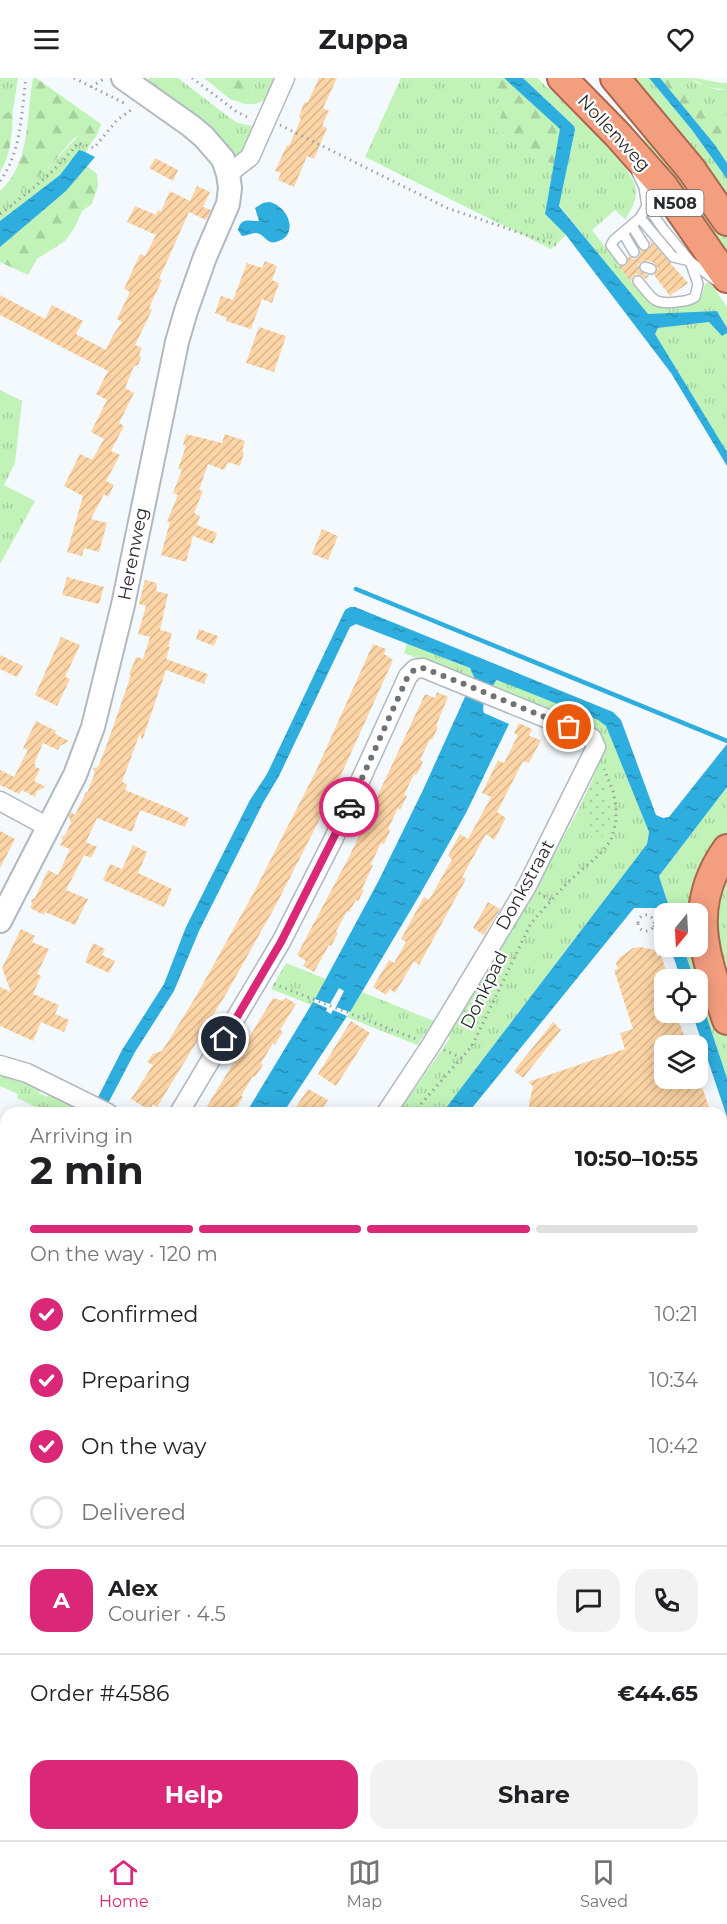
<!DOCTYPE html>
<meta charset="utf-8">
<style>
:root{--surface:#fff;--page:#f2f2f2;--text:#202124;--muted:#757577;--line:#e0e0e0;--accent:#db2777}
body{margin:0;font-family:Montserrat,sans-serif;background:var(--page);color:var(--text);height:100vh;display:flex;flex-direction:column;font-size:22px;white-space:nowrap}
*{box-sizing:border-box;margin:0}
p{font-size:20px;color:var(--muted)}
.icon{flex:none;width:33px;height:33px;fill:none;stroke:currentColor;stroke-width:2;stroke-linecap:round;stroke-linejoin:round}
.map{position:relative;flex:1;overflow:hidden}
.side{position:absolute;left:0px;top:1029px;width:728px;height:734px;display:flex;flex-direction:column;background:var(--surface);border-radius:18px 18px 0 0;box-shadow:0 3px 15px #0003}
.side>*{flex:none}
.needle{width:39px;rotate:198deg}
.tools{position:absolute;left:654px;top:825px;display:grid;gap:12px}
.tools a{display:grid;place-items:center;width:54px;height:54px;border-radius:12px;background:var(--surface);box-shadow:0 3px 15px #0003;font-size:30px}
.pin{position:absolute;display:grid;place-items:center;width:51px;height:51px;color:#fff;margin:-26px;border:3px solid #fff;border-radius:50%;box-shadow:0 2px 6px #0007}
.courier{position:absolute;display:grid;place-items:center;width:60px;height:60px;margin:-30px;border:4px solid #db2777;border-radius:50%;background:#fff;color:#222;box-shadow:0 2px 8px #0007}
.overview em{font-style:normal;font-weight:700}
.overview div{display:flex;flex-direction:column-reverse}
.overview{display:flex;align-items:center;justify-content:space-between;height:102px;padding:0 30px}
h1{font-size:39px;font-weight:700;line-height:45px}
.bar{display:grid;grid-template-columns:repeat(4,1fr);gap:9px 6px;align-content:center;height:72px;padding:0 30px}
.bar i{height:8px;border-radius:4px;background:var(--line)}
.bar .selected{background:var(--accent)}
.bar p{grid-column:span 4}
.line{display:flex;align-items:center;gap:15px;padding:0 30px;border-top:2px solid var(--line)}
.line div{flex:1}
.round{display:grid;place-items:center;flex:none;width:63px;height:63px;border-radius:18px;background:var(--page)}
ol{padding:0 30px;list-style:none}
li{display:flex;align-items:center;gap:18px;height:66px}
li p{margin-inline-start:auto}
li .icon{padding:6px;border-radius:50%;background:var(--accent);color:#fff;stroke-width:4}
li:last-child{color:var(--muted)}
li i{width:33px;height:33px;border:3px solid var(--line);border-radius:50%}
.primary-button{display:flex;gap:12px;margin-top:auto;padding:12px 30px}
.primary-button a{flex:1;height:69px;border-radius:18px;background:var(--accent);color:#fff;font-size:24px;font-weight:700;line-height:69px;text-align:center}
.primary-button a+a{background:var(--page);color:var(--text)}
header{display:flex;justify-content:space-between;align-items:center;height:78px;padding:0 30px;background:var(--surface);font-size:27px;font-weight:700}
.tabs{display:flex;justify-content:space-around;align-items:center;height:84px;border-top:2px solid var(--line);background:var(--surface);font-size:16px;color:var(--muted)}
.tabs a{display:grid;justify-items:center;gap:3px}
.tabs .selected{color:var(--accent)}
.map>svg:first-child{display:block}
.grass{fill:url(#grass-tufts)}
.forest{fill:url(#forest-firs)}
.park{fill:url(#park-dots)}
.pitch{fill:#c1f3b8}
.water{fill:url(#water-ripples)}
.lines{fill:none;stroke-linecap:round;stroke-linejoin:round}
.stream{stroke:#2eaede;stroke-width:4.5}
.building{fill:url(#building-hatch)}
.service-casing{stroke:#b1b8c0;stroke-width:12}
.pedestrian-casing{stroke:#b1b8c0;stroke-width:16}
.minor-casing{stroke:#b1b8c0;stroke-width:21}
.tertiary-casing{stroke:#b1b8c0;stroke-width:26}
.trunk-casing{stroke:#ab664e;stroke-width:32}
.path{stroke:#9da1a5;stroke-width:3;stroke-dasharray:1.5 4.5;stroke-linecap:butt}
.service{stroke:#fff;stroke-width:9}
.pedestrian{stroke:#fff;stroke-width:14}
.minor{stroke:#fff;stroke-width:18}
.tertiary{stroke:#fff;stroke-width:22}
.trunk{stroke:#f49e80;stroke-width:28}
.rail{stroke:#616468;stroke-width:4.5;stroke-dasharray:12 6;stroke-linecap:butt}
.done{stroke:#6f7376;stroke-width:6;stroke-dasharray:0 10.8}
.route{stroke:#db2777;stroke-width:8}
.labels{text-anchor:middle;stroke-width:4.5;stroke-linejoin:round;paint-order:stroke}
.shield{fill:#fff;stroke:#686b6d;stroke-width:1.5}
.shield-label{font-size:16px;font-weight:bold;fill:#282b2e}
.street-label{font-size:18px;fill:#282b2e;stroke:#fff}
</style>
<header><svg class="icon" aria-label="menu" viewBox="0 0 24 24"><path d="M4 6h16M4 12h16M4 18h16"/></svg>Zuppa<svg class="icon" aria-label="heart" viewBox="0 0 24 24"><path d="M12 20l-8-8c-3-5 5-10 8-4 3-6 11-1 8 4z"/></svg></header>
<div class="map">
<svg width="727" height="1762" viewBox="0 0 727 1762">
<defs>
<pattern id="grass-tufts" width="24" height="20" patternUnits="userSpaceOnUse" patternTransform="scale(1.5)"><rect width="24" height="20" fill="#c1f3b8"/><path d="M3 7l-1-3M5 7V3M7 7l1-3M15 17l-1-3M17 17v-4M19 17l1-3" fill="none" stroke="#a6d09e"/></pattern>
<pattern id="forest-firs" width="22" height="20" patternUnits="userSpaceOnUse" patternTransform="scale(1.5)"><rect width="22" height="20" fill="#c1f3b8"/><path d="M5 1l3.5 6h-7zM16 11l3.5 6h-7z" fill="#a6d09e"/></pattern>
<pattern id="park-dots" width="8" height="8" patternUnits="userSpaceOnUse" patternTransform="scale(1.5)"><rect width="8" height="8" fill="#c1f3b8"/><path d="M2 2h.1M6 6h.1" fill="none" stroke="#a6d09e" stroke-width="1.8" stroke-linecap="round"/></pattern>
<pattern id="water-ripples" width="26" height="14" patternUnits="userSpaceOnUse" patternTransform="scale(1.5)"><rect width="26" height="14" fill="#2eaede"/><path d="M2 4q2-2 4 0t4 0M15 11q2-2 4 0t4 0" fill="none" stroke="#278eb4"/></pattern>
<pattern id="building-hatch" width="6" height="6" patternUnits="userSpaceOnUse" patternTransform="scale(1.5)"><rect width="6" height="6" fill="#fcd4a5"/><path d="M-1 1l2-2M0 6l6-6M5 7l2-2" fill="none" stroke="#d8b68e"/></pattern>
</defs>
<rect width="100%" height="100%" fill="#f4f9fd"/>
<path class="grass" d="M0,0H18L13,32L0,38Z
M149,0H178L230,40L238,45L252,48L254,51L244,75L236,81L216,56L188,32L146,5Z
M258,0H279C269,17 266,28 245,26Z
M401,0H477L510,16L495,53L554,87L545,136L566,157L551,171L365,79Z
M523,0H537C557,18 634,87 636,111C637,122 631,133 625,141L615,132L592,152L633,206H635L647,222L660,229L696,224L701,219L705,206L710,204L727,229V250L717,233L648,237L559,127L575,53L574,48Z
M626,0H649L692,52L727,101V131Z
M675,0H690L697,5L718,12H727V40C709,27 688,19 675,0Z
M652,55L727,159V183L638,67Z
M78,58L92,64L86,74L79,72L60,97L0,143V129L48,90Z
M709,244L722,258L727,255V374L654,256L658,250Z
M0,312L22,323L15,385L4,407L35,423L0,486Z
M407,565L470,590L474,596L472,602L404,575Z
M499,602L598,642L606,648L649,754L647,766L442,1035H398L450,960L445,956L480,898L486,897L529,823L525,820L539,804C553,778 605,689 603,666C603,658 600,655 594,651L492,610L495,604Z
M727,709V761L697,835H671L659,798Z
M727,796V901C723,890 718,877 716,865C712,843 719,817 727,796Z
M698,868L727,959V1000L698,913V902L694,901L683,869Z
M286,885L326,901L312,927L271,911Z
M362,914L434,943L417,967L347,939Z
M0,994L42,1009L39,1015L47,1019L50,1013L90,1035H73L63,1030L54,1032L53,1035H48L17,1020L18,1016L0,1008Z
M727,1302V1355L722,1357V1304Z
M0,1329L6,1331V1355L0,1353Z
M0,1358L6,1360V1469L0,1471Z
M6,1562V1583L0,1592V1564Z
M722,1594L727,1596V1637L722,1638Z"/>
<path class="forest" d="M33,0H36L101,46L98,55L92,64L78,58L74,60L48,90L0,129V113C31,85 26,38 33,0Z
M204,0H258L245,26L230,21Z
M477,0H504L561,51L554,87L495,53L509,17Z
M660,0H675C688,19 709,27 727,40V85L715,67Z
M13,32C12,53 12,76 0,94V38Z
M87,88L97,96L98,108L92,126L82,133L75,149L65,163L37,181L28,197L0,184V169L66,113Z"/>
<path class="park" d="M596,700H600L604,703L610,727L613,729V735L611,736C608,746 607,760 596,763L590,758C585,740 580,714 596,700Z
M469,921L487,932L475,954L456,942Z"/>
<path class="pitch" d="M690,0C703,0 714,5 727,5V12L707,9Z"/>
<path class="water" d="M504,0H523L574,48L575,52L559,128L648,236L717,233L727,250V255L722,258L709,244L658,250L655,256L727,374V388L671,295L566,157L545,136L560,51Z
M649,0H660L715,67L727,85V101L692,52Z
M79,72L83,73L95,79L66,113L0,169V143L60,97Z
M269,124C289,128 300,158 276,164C267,167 264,155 256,155C251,155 247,158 242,158L238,152C241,139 249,143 259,143L255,130L263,125Z
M350,529H355L613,634L621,642L656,737L663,740L669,739L727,666V709L659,798L671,835L664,836V851L657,830H634L468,1035H442L647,766L649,754L606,648L598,642L497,602L495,604C491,613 480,625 484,635L509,646L466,735L419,818L350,934L336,929L344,913L339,910L330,926L315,921L379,802L423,712L474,599L470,590L356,546L350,549L279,698L263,725L199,853L174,913L135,974L103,1035H90L122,972L164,906L186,849L250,722L267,696L345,532Z
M670,869H683L694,901H681Z
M698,913L727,1000V1039L692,935L698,934Z
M313,924L327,930L326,933L331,936L333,932L347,938L283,1035H246Z
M6,1145V1177L0,1187V1160Z
M727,1355V1507L722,1505V1357Z
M6,1469V1500L0,1502V1471Z
M6,1583V1628L0,1635V1592Z
M6,1673V1756L70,1757L67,1762H0V1680Z
M722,1744L727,1748V1762H709L701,1757L722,1756Z
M528,1756H580V1757L577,1762H524Z
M193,1757H273L281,1762H201Z"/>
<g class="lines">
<path class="stream" d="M356,511L727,663"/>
</g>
<path class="building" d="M319,0H337L323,30L329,33L322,48L327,50L314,81L307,78L294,109L278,102L281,95L275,93L287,67L289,68L301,41L299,39L304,25L308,24Z
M155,80L178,92L173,103L149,90Z
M197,108L210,114L203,129L211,132L206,142L189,134L159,201L162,202L149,230L152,232L135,267L142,270L139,276L141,280L138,287L134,288L125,310L134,315L119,345L124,348L111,373L120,377L106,403L114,407L108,419L104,416L91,441L107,445L99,474L84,470L82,478L67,474L83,418L64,408L80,376L92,382L104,361L91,354L107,322L96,316L108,293L0,237V217L45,241L52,227L83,243L76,256L106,272L113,257L122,244L117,241L130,214L124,211L140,176L145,178L156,157L127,144L135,128L156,137L158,132L161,133L170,113L190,123Z
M650,162L688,205L670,218L654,197L658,190L654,185L647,182L641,184L638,187L640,193L649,198L645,201L641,197L636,196L632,200L631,204L619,188L626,187L629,178L633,181L637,180L640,177V173L648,172L651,167Z
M265,183L277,188L272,202L279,205L272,225L262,221L251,251L226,243L227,240L215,235L221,218L233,222L247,185L262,190Z
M259,249L286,258L274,294L246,285Z
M186,356L222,365L225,356L245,363L242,373L244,374L240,388L228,384L224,392L208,386L199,412L203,413L194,435L200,438L197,447L217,455L213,466L193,458L186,484L161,477L170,444L167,443L178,417L173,415L182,392L178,391L186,368L183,367Z
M322,451L338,458L328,482L312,476Z
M67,499L104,509L99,526L62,517Z
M145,502L157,505L156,513L168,516L160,552L172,555L168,569H170L166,581L208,596L204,606L166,592L142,663L140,655L122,704L127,706L125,712L179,734V735L189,740L185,749L140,732L132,754L97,740L86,764L97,769L91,780L84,777L66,812L88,821L75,847L45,834L44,837L30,830L32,826L31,822L35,820L48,792L58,797L70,771L60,767L63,762L61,759L65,757L71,745L69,738L71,734L75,737L86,714L87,715L95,695L93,690L98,689L106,669L131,597H129L136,579L143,581L150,559L138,556L146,528L139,526Z
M199,551L218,558L214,568L196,561Z
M61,559L80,567L65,599L70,601L57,628L35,617Z
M373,566L386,571L384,576L393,582L332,717L277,825L226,916L157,1029L153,1026L149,1032L131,1021L153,987L147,984L153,976L162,973L195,920L253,816L316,693Z
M0,577L23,588L17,599L0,591Z
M437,614L448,619L436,648L438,649L432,662L430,661L420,682L423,683L420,691L416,697L414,696L404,717L407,718L400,732L398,730L388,751L390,753L384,766L381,765L371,786L373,787L362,811L364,812L358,823L356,822L349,834L347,833L336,853L338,855L331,868L329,867L314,894L303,888L306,883L297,877L350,777L425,616L435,620Z
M36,643L56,653L55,656L69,663L60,668L58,672L43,665L34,686L36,687L35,689L40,691L34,703L46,709L37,713L35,719L22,712L19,716L0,707V692L14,699L28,672L23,670Z
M519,645L532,651L529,658L541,662L529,685L523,683L497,734L506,740L494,762L486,756L462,799L466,801L419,887L414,883L395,915L390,911L386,917L373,909L389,882L394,885L406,864L401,861L424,819L429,822L452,781L448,778L460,756L468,761L491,719L482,715L498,682L504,685L518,657L514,655Z
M0,753L15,761L0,790Z
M133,767L147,774L138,795L172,811L164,829L103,802L110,786L122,791Z
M488,824L500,831L484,857L473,850Z
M21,851L35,858L32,864L49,871L37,896L41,898L33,916L59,927L55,936L69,942L64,954L41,944L33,963L0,948V909L11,914L2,890Z
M93,865L105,871L102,877L115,883L109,895L85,884Z
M640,869L655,872L657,878L661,877L669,902H664V934H675L688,968H664V1000H699L711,1035H531L529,1026L533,1008L528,1004L625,971L620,955L633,951L614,892L618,891L616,885L620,879L633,870Z
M273,920L283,923L286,920L296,926L280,952L283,954L279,960L275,967L273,965L261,985L263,987L255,999L253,998L241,1018L243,1019L233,1035H203Z
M351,943L370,955L336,1008L318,996Z
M553,944L561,952L523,1000L514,993Z
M308,1011L328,1022L319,1035H292Z"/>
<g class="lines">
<g class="service-casing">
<path id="service" d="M637,95L644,109L647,128L664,152L690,183L715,202
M640,140L673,179L690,183
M632,148L644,167
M623,155L634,174
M622,182L611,167L614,162L640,140L647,128
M645,189L651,191
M638,203C653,221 653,227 677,224C684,223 689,223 695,219L698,206L690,183"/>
</g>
<g class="pedestrian-casing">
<path id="pedestrian" d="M722,1541L727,1545"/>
</g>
<g class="minor-casing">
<path id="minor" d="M228,96L250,79L285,0
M0,723L48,749
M0,987L27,995L108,1035
M179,1035L281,864L334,760L408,598L415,591L423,590L587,657L592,660L596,669L527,808L431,967L386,1035
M722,1212L727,1210
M722,1656L727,1653
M722,1708L727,1711
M476,1756L483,1762
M452,1762L456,1756
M685,1762L689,1756"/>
</g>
<g class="tertiary-casing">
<path id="tertiary" d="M0,843L75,697L93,649L123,527L177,264L186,233L205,179L228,126L230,110L228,96L223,81L204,59L191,48L123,0"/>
</g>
<g class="trunk-casing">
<path id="trunk" d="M562,0L617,56L663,108L727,200
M615,0L691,91L727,143
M727,771C685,830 706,880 727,942"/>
</g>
<path class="path" d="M74,0L124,25
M192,0L237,34L249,40
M91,9L105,0
M280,47L447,130L559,168
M0,103C22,73 21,35 26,0
M0,136C30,113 54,95 78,65L94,70L117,42L134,30
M539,815L551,822
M638 845a8 8 0 1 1 16 0a8 8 0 1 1-16 0Z
M654,847L662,871
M274,906L416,961
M444,972L462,980
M413,1035L472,968L531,845L568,804L600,776L611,762L616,744V728L613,713L604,691
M722,1233L727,1231
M722,1342L727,1341
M0,1345L6,1347
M0,1649L6,1643"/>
<use href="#service" class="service"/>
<use href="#pedestrian" class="pedestrian"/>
<use href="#minor" class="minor"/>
<use href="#tertiary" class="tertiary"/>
<use href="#trunk" class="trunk"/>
<path class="rail" d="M722,1285L727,1283
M0,1531L6,1529"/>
</g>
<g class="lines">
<path class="done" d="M349,729L408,598L415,591L423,590L459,604L569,649"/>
<path class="route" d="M224,961L281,864L349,729"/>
</g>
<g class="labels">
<rect class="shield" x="646.5" y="112" width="57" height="26" rx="4.5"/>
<g class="shield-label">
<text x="675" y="131">N508</text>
</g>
<g class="street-label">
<text transform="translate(614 55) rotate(47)" y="6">Nollenweg</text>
<text transform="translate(133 476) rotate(-79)" y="6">Herenweg</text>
<text transform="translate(525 807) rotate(-61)" y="6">Donkstraat</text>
<text transform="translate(484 912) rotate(-64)" y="6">Donkpad</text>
</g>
</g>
</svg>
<div class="tools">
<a><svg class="needle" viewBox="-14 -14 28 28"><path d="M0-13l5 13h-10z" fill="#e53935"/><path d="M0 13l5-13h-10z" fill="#757577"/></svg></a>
<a><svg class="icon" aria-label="locate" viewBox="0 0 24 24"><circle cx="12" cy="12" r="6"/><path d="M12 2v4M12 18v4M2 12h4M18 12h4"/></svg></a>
<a><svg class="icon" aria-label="layers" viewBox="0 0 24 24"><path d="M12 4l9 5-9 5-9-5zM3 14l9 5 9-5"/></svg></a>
</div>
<div class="pin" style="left:569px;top:649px;background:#ea580c"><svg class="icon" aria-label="bag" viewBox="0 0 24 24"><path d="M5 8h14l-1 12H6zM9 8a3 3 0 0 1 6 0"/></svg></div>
<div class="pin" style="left:224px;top:961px;background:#1f2937"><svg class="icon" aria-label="home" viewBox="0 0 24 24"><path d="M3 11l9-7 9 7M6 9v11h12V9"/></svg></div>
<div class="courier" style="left:349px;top:729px"><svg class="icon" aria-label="car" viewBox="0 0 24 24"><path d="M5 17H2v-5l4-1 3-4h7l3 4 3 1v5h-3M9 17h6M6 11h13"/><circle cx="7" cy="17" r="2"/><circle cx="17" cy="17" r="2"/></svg></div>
<section class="side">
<div class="overview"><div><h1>2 min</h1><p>Arriving in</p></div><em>10:50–10:55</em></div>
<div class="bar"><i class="selected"></i><i class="selected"></i><i class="selected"></i><i></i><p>On the way · 120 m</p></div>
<ol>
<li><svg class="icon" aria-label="check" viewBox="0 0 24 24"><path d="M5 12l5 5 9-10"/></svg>Confirmed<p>10:21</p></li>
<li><svg class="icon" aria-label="check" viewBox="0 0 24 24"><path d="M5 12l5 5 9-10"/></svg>Preparing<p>10:34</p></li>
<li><svg class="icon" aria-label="check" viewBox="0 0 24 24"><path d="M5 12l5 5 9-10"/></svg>On the way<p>10:42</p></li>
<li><i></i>Delivered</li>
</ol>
<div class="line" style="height:108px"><b class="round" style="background:var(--accent);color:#fff">A</b><div><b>Alex</b><p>Courier · 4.5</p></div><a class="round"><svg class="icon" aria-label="chat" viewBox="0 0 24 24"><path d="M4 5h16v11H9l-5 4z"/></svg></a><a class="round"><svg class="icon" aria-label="phone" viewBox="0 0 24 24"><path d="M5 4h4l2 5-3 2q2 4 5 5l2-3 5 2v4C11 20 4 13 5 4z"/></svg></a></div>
<div class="line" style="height:78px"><div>Order #4586</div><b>€44.65</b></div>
<div class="primary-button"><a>Help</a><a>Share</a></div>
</section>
</div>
<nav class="tabs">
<a class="selected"><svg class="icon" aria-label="home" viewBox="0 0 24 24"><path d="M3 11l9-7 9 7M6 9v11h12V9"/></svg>Home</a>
<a><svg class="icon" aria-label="map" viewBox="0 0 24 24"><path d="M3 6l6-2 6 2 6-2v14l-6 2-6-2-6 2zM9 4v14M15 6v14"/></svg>Map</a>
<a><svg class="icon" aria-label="saved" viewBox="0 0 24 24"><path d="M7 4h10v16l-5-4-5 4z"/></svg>Saved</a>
</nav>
